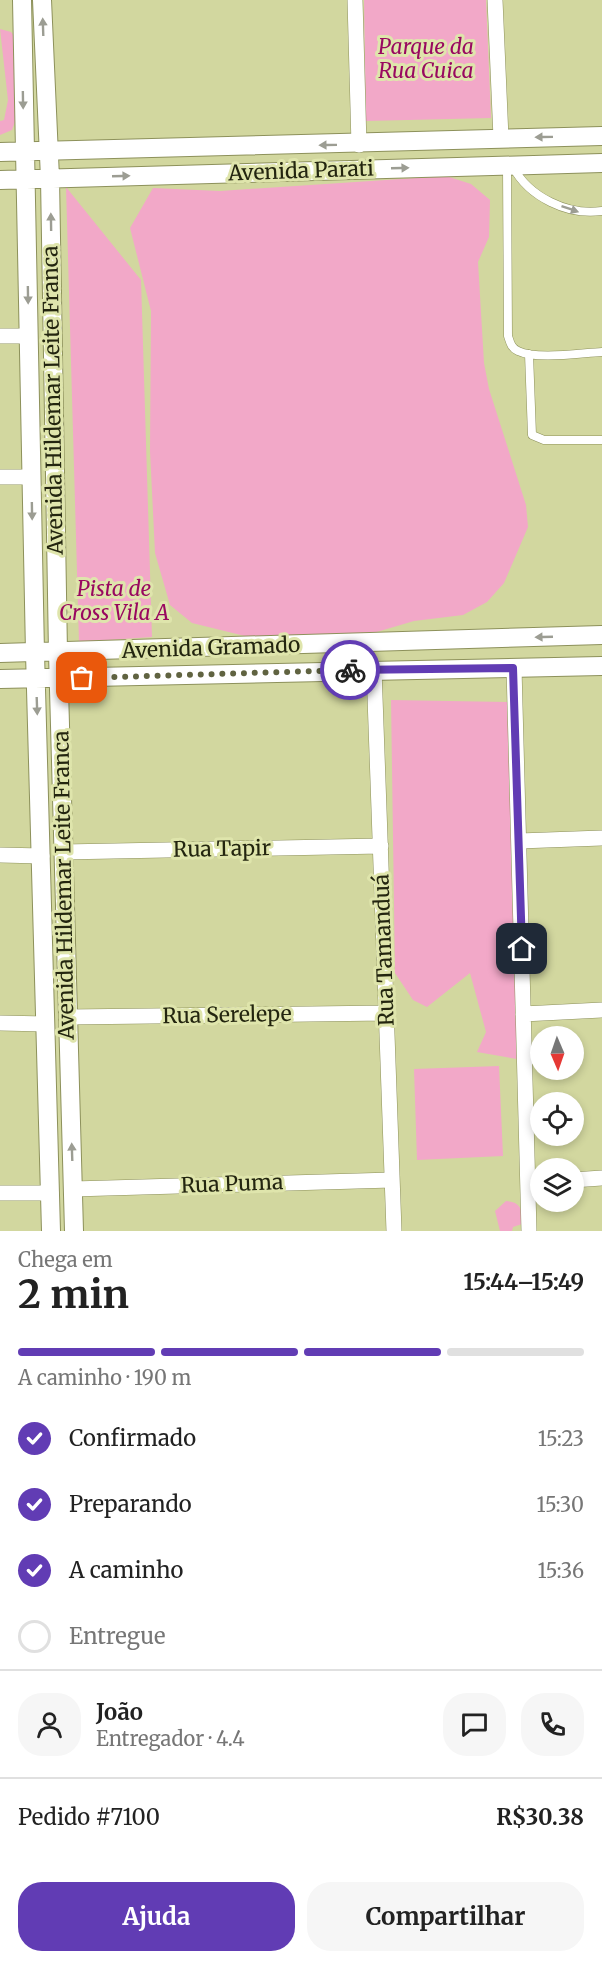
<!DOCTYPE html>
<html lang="pt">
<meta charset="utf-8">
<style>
:root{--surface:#fff;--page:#f6f6f6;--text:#222;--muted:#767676;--line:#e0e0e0;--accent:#613cb4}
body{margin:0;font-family:Merriweather,serif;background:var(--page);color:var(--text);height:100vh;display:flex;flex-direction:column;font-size:22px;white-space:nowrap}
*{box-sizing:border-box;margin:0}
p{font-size:20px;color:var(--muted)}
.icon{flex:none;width:33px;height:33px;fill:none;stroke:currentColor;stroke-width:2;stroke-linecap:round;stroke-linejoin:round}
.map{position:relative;height:1231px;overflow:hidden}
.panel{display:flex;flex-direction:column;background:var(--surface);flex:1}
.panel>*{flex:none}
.needle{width:39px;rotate:178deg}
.fabs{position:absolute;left:530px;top:1026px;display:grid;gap:12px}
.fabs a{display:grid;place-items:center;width:54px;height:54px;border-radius:50%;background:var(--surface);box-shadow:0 3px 9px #0003;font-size:30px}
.pin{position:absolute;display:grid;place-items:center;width:51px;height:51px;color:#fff;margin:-26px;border-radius:12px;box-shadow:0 3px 9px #0006}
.courier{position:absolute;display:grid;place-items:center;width:60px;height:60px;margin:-30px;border:4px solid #613cb4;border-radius:50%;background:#fff;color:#222;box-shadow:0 2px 8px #0007}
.head em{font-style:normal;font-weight:700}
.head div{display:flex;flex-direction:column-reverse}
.head{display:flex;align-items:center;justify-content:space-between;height:102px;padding:0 18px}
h1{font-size:39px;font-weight:700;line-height:45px}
.bar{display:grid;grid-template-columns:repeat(4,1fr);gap:9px 6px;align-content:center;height:72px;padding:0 18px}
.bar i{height:8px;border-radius:4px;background:var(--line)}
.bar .selected{background:var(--accent)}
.bar p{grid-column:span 4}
.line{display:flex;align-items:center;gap:15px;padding:0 18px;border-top:2px solid var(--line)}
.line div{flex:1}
.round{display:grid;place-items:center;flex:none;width:63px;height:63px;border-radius:24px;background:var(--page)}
ol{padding:0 18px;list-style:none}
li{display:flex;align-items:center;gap:18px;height:66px}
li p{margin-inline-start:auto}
li .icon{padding:6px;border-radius:50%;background:var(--accent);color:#fff;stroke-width:4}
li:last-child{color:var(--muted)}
li i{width:33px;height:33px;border:3px solid var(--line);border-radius:50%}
.primary-button{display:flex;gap:12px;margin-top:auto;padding:12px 18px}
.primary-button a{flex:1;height:69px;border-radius:24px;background:var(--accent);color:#fff;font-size:24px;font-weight:700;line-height:69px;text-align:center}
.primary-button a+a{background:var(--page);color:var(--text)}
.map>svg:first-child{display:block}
.green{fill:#f2a8c8}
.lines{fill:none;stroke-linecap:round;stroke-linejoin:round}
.service-casing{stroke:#8d915b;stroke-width:9}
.minor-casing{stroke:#8d915b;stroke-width:16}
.tertiary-casing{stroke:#8d915b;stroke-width:20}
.service{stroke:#fff;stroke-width:8}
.minor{stroke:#fff;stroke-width:15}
.tertiary{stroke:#fff;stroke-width:18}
.oneway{fill:#9c9d93}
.done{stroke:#606341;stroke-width:6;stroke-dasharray:0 10.8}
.route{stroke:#613cb4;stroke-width:8}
.labels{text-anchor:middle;stroke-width:6;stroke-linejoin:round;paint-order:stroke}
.park-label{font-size:21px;font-style:italic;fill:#990860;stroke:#dfe5ac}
.street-label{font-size:21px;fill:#23250f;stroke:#dfe5ac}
</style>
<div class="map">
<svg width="602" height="1231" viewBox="0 0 602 1231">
<rect width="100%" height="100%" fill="#d2d79f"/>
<path class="green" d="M364,0H486L491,118L366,121Z
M0,29L11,32L18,41L16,119L12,130L0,135V121L4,120L8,100Z
M446,176L471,184L490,200L489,237L478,262L484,363L489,389L526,505L528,527L504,583L487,602L463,615L414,621L363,636L249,637L192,623L170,605L155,553L150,451L151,311L130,228L153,188L220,191Z
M66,187L141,280L152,637L79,642Z
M391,700L507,702L517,1059L477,1052L486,1032L470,973L427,1007L413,1000L395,973Z
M499,1066L503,1156L417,1160L414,1069Z
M506,1201C521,1202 523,1210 522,1224L513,1227L512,1231H500L495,1211Z"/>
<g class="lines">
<g class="service-casing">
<path id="service" d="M507,166L508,336C510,342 511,348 518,351C536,360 581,353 602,352
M513,167C529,197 568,216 602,211
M529,354L532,435L544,440H602"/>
</g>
<g class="minor-casing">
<path id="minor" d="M355,0L359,145
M495,0L501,138
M0,336H29
M0,477H32
M514,668L529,1231
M374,669L394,1231
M519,841L602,838
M63,852L381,846
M0,855L42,856
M523,1014L602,1010
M68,1017L386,1013
M0,1023L46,1024
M573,1180L602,1178
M73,1189L392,1180
M0,1193H51"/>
</g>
<g class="tertiary-casing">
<path id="tertiary" d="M22,0L35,653L51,1231
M42,0L50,178L58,653L74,1231
M0,152L602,136
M0,180L602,163
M0,653L602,635
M0,679L602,666"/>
</g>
<use href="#service" class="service"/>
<use href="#minor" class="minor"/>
<use href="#tertiary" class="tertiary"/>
</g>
<defs><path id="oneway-solid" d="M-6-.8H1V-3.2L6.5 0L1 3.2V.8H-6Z" transform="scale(1.5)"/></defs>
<g class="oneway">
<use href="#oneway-solid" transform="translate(43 27) rotate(-92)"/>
<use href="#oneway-solid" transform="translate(23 100) rotate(89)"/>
<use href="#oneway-solid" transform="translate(544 137) rotate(179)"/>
<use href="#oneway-solid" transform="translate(328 145) rotate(179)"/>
<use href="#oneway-solid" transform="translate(400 168) rotate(-2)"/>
<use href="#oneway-solid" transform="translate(121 176) rotate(-2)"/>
<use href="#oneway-solid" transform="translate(570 209) rotate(19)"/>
<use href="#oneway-solid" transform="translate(51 222) rotate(-91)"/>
<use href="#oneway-solid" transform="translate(28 295) rotate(89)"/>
<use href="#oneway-solid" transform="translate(32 511) rotate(89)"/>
<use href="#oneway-solid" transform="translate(544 637) rotate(178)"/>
<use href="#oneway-solid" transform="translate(37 706) rotate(88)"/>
<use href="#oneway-solid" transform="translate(72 1152) rotate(-92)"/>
</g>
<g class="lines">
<path class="done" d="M82,678L350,670"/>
<path class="route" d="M350,670L513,668L522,949"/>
</g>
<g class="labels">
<g class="park-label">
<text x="426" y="54">Parque da<tspan x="426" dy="24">Rua Cuica</tspan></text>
<text x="114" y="596">Pista de<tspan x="114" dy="24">Cross Vila A</tspan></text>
</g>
<g class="street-label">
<text transform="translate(301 171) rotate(-2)" y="7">Avenida Parati</text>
<text transform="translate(53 400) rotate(-91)" y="7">Avenida Hildemar Leite Franca</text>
<text transform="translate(211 648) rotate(-2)" y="7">Avenida Gramado</text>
<text transform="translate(222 849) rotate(-1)" y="7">Rua Tapir</text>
<text transform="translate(64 885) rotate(-91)" y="7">Avenida Hildemar Leite Franca</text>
<text transform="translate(384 950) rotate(-92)" y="7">Rua Tamanduá</text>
<text transform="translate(227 1015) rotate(-1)" y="7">Rua Serelepe</text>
<text transform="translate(232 1184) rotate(-2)" y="7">Rua Puma</text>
</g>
</g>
</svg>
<div class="fabs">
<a><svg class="needle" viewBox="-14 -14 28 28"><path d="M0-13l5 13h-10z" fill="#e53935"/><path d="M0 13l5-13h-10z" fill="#767676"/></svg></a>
<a><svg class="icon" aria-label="locate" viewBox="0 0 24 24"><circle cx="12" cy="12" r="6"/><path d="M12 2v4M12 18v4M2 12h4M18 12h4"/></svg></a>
<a><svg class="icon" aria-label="layers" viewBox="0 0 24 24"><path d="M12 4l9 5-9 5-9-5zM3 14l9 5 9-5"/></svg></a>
</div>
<div class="pin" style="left:82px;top:678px;background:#ea580c"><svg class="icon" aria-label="bag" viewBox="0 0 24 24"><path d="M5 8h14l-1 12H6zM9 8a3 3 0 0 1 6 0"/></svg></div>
<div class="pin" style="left:522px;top:949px;background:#1f2937"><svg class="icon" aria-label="home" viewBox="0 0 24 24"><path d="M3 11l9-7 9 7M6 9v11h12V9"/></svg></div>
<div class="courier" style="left:350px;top:670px"><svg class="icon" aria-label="bike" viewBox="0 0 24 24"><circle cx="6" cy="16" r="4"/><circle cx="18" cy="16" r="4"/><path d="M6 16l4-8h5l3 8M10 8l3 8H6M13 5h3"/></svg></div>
</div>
<section class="panel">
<div class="head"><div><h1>2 min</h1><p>Chega em</p></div><em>15:44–15:49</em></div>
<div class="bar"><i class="selected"></i><i class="selected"></i><i class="selected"></i><i></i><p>A caminho · 190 m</p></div>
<ol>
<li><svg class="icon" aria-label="check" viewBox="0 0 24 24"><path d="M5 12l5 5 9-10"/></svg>Confirmado<p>15:23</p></li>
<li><svg class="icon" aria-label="check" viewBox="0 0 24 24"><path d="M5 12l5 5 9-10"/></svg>Preparando<p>15:30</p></li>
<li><svg class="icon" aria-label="check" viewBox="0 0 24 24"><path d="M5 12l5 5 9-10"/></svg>A caminho<p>15:36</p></li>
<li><i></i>Entregue</li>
</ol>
<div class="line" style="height:108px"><a class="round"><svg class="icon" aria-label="person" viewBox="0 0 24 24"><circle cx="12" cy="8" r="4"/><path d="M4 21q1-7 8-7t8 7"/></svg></a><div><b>João</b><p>Entregador · 4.4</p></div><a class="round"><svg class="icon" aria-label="chat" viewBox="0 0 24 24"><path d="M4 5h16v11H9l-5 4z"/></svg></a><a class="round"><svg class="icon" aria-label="phone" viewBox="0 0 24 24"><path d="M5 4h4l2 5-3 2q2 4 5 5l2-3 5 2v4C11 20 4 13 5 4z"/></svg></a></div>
<div class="line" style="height:78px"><div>Pedido #7100</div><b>R$30.38</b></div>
<div class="primary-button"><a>Ajuda</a><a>Compartilhar</a></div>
</section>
